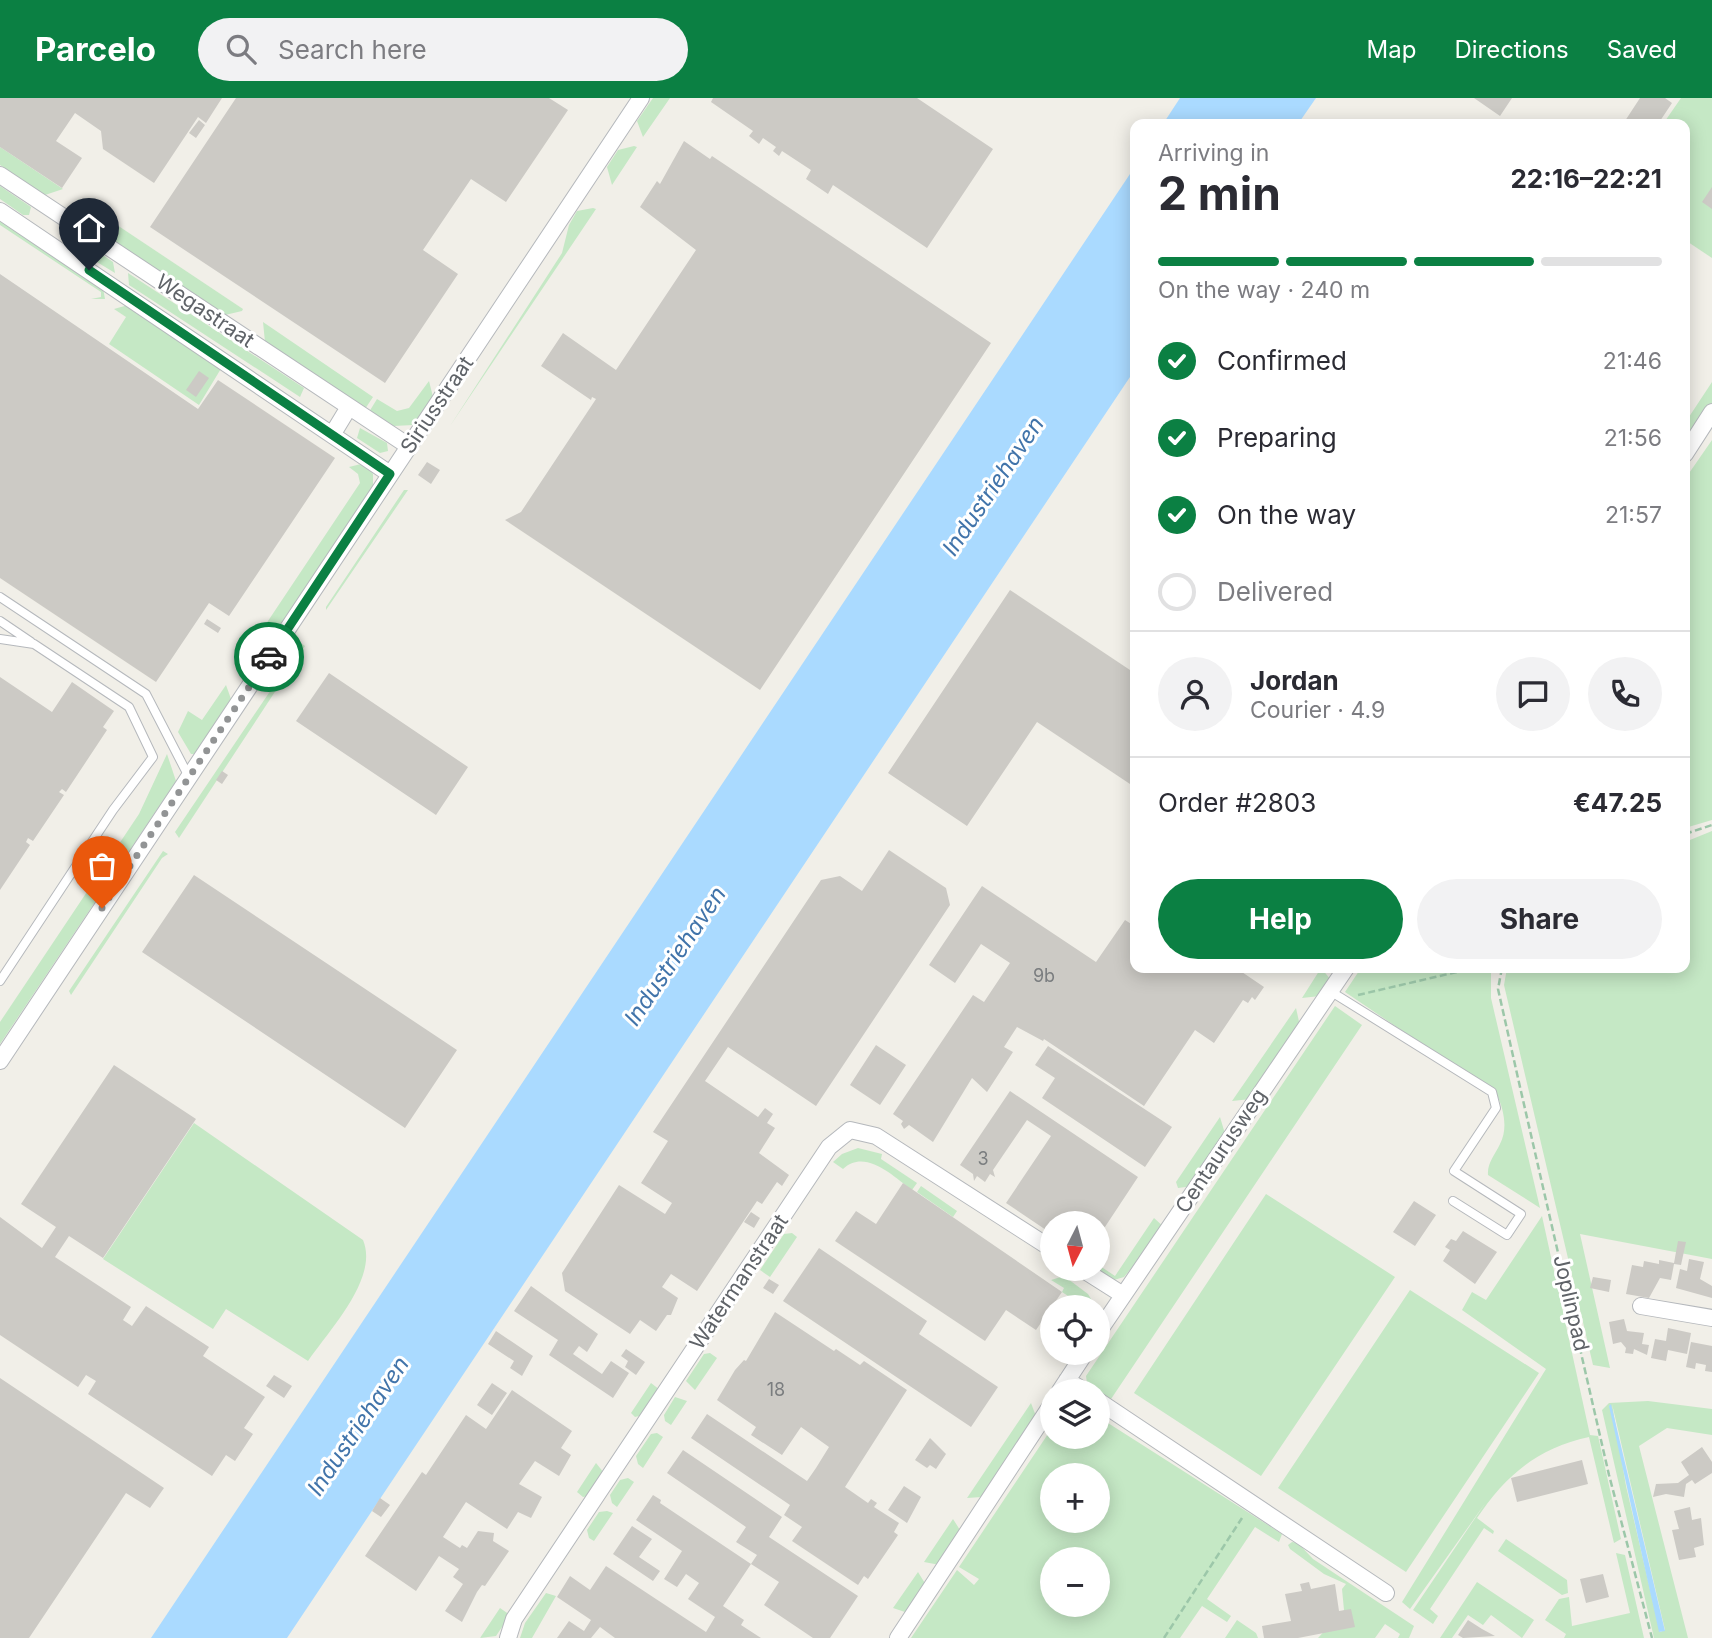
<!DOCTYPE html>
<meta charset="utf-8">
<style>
:root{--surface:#fff;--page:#f2f2f3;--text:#2b2b33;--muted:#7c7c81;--line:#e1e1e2;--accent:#0b8043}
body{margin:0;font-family:Inter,sans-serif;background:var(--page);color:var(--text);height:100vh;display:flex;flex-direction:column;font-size:26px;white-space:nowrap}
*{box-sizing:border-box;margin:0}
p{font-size:23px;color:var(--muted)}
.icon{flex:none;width:38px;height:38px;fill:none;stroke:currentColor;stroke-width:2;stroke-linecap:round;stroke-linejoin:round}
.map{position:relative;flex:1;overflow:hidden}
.panel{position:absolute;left:1130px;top:21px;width:560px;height:854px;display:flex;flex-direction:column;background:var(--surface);border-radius:14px;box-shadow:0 4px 18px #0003}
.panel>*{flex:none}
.needle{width:46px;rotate:186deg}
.fabs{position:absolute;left:1040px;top:1113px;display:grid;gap:14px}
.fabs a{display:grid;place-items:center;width:70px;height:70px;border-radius:50%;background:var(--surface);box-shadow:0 4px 18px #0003;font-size:35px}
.pin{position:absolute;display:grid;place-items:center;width:60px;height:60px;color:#fff;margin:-72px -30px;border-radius:50% 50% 50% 0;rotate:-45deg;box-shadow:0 0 7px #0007}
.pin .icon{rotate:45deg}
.courier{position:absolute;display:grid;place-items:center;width:70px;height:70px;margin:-35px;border:5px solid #0b8043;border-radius:50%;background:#fff;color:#222;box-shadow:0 2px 9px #0007}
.overview em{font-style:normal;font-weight:700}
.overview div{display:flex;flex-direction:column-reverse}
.overview{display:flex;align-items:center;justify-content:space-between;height:119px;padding:0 28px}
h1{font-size:46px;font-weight:700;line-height:52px}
.bar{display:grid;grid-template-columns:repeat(4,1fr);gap:10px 7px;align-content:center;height:84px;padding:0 28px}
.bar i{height:9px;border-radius:5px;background:var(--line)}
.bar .active{background:var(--accent)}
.bar p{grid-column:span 4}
.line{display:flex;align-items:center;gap:18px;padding:0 28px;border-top:2px solid var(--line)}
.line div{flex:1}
.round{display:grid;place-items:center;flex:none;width:74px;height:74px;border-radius:37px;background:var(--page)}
ol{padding:0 28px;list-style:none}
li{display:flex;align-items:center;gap:21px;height:77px}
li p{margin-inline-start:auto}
li .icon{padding:7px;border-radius:50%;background:var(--accent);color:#fff;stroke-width:4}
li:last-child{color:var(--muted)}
li i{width:38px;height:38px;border:4px solid var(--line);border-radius:50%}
.button{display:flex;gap:14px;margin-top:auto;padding:14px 28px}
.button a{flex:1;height:80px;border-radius:42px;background:var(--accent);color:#fff;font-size:28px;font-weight:700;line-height:80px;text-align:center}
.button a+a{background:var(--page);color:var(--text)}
header{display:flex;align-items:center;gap:42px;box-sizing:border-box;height:98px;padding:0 35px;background:var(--accent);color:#fff}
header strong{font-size:33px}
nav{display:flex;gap:38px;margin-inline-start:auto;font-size:24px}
.search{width:490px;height:63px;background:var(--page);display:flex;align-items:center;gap:18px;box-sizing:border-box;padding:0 24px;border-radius:38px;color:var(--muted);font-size:26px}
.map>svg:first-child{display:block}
.green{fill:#c5e8c5;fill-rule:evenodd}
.water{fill:#aadaff}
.building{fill:#cccac5}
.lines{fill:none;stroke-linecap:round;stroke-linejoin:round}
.service-casing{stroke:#b5b8bc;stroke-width:10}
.minor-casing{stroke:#b5b8bc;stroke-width:18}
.path{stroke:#9cc7a9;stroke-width:2.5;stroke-dasharray:7 3.5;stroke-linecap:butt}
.service{stroke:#fff;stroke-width:8}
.minor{stroke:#fff;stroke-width:16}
.done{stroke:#929495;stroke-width:7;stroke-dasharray:0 12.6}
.route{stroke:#0b8043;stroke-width:9}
.labels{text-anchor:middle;stroke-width:6;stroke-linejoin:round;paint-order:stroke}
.number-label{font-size:18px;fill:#7a7d7f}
.street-label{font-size:21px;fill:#5f6368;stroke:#fff}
.water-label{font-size:23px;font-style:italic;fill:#4174aa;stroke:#fff}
</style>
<header>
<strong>Parcelo</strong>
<div class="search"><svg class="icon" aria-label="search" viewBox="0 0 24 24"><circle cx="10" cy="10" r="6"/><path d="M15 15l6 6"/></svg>Search here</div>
<nav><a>Map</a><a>Directions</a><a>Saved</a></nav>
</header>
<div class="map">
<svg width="1712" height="1540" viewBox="0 0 1712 1540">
<rect width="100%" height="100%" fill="#f1efe8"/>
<path class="green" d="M653,0H670L643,39L637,23Z
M1681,0H1712V160L1685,142V26H1663Z
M634,48L637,49L612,87L607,69L618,52Z
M0,49L63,91L45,97L0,67Z
M0,88L31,109L29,117H23L0,101Z
M78,101L243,211L242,213L225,217L79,120Z
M593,110L596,111L450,328L562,155L569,127L577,113Z
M0,121L103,190L105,201H91L101,199V194L0,127Z
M70,138H75L113,164L115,175L69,147L67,143Z
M128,175L304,290L300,299L129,187Z
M128,207L222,269L199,307L109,246L126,219L114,211Z
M263,224L373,299L365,311L265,244Z
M429,283L433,299L413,327L394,328L369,314L377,301L397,313L409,310Z
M1712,284V311L1685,351V325Z
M360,330L387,345L388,353L380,355L357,340Z
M1712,342V722L1685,730V381Z
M365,365L373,376V389L252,570L236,571L360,385L358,376L349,369Z
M404,392H408L326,512V509Z
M302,546L305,548L179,740L175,734Z
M226,587L231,601L195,656H191L178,634L188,613L202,622Z
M167,656L176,683L0,946V924L139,716Z
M1712,733V1161L1580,1136L1610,1270L1593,1267L1504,887L1507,870H1685V744Z
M163,753L168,756L162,760L71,897L69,893Z
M1321,870L1331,882L1320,898L1302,900Z
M1361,870H1491V900L1540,1110L1488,1077C1487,1065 1495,1057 1500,1046C1508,1031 1504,1012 1497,997L1345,894Z
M1335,908L1362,927L1107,1307L1097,1300V1293L1088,1292L1086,1278Z
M1296,910L1300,928L1251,1001L1232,1003Z
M1220,1019L1226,1039L1193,1088L1178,1090L1176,1084Z
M194,1025L363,1142C379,1180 330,1231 308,1263L226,1211L213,1231L103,1161Z
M858,1050L882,1056L881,1061L917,1085L912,1092C893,1078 865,1050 843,1071L833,1064L842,1056Z
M921,1088L957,1113L953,1119L917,1094Z
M1266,1096L1395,1179L1261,1378L1134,1295Z
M1542,1118L1590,1337L1598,1338L1621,1441L1614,1445L1589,1339C1537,1350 1505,1378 1477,1420L1494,1433L1493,1436L1484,1430L1430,1511L1438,1518L1433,1526L1413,1512L1486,1404L1410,1511L1402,1504L1546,1271L1462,1212L1472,1194L1486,1202Z
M1154,1120L1165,1130L1124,1179L1114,1182L1082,1171H1097V1166L1115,1178Z
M792,1135L797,1139L770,1179L760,1172L784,1136Z
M1064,1178L1088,1196L1096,1209H1085L1062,1194L1064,1190L1051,1182Z
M1410,1192L1539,1275L1406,1474L1278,1390Z
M710,1255L717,1260L695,1292L686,1283L704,1256Z
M651,1285L660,1292L643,1317L635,1319L631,1315Z
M675,1299L687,1303L671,1327L665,1323L664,1317Z
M1648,1303L1712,1311V1337L1667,1330L1639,1348L1688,1540H1654L1602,1312L1609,1305ZM1612,1306L1665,1532L1660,1534L1626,1388Z
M1031,1305L1037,1321L982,1399L967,1400Z
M1097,1318L1282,1436L1279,1444L1255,1429L1207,1501L1231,1518L1227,1524L1202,1508L1180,1540H911L957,1472L974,1487L979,1481L959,1469L1052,1330V1339H1097ZM1052,1377H1097V1423H1052ZM1097,1461V1507H1052V1461Z
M657,1335L663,1339L643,1370L638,1366L636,1358L651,1336Z
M596,1365L604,1375L589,1398L583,1399L577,1394Z
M628,1380L634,1384L617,1409L612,1405L610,1397L620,1382Z
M607,1413L613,1415L594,1443L589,1440L587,1432L599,1414Z
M953,1421L960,1432L940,1467L924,1464Z
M1506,1441L1567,1482L1568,1495L1562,1497L1498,1453Z
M1292,1444L1298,1445L1313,1461L1414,1528L1409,1540H1398L1400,1536L1385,1526L1375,1540H1318L1344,1512L1342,1491L1346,1486L1324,1476L1290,1451L1288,1447Z
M1616,1455L1625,1457L1644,1540H1564L1566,1536L1545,1522L1559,1501L1569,1499L1572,1528L1630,1515Z
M918,1474L926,1487L908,1515L893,1510Z
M1477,1484L1534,1522L1522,1540L1491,1517L1483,1527L1468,1517L1452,1540H1440Z
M546,1495L556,1498L532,1540H520L525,1525Z
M500,1510L510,1517L496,1538L480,1540Z
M1237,1522L1256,1535L1258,1540H1225Z"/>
<path class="water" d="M1180,0H1316L1298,26H1163Z
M1136,67V270L287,1540H151Z
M1611,1306L1665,1533L1659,1534L1609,1308Z"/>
<path class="building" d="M0,0H222L206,25L198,19L154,85L103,51L101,33L75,15L56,43L82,60L62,90L0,49Z
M236,0H549L568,12L506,104L471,81L423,152L458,176L385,285L150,129Z
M713,0H917L993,51L927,150L833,87L828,96L806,81L811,72L782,53L779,58L773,53L776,49L763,40L759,46L749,38L753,33L711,4Z
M1474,0H1512L1500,18Z
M1640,0H1665L1672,5L1658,26H1623Z
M199,22L205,27L196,40L189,35Z
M684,43L710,61L712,58L991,245L760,592L505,422L521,414L596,301L592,299L591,302L541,268L563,235L616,272L696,152L640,109L657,83L660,86Z
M1712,89V111L1702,104Z
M0,176L198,311L218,282L335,360L229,518L209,505L156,584L0,480Z
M199,273L209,280L196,299L186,292Z
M427,364L440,372L431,386L418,377Z
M1010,492L1136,576V690L1037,624L967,728L888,675Z
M207,521L221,530L218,535L204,526Z
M329,575L468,669L436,717L296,623Z
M0,579L52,614L72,584L114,613L103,629L107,632L66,694L62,691L59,694L64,697L33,743L28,740L26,744L30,747L0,792Z
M222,673L228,677L222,686L216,682Z
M889,752L946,790L950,807L816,1008L728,949L705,983L758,1019L765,1010L773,1016L767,1025L775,1030L759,1055L789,1077L782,1088L777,1084L762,1106L757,1103L697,1193L671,1176L662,1189L678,1200L671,1217H667L656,1233L640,1222L630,1236L565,1193L562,1175L619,1087L665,1116L672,1105L641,1085L668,1043L653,1034L821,782L840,778L862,793Z
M194,777L457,952L405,1030L142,854Z
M982,788L1096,864L1125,822L1136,829V870H1195L1202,874L1205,870H1236L1264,889L1255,902L1252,899L1248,905L1243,902L1214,945L1195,932L1144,1008L1044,941L1043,943L1017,929L1004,949L1013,954L987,994L972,980L933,1044L909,1027L904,1031L901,1026L903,1023L893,1016L973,897L984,904L1010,865L981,846L955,885L929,867Z
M876,947L906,967L880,1007L850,987Z
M1048,948L1172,1029L1145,1069L1042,1000L1055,980L1035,967Z
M114,967L196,1021L103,1160L69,1138L55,1159L131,1209L123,1222L132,1228L146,1208L209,1249L203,1258L265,1299L244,1330L253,1336L235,1363L226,1357L212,1378L88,1296L96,1283L86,1277L78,1289L0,1237V1119L42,1150L56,1129L21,1106Z
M1010,993L1138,1079L1097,1141V1125H1079L1069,1119L1065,1125H1052V1136L1006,1105L1051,1038L1027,1022L993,1072L995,1079L990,1076L985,1084L977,1078L974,1083L973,1076L960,1067Z
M903,1085L1062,1194L1036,1232L1006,1212L985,1243L835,1143L856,1113L876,1126Z
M1414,1103L1436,1117L1415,1148L1393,1134Z
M751,1114L760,1120L754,1130L744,1124Z
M1463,1133L1497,1154L1475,1186L1443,1163L1450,1152L1445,1149L1451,1141L1456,1143Z
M1678,1143L1686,1144L1681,1167L1674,1166L1671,1182L1660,1180L1649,1200L1626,1196L1632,1167L1643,1169L1644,1163L1659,1166V1162L1674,1165Z
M819,1150L927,1223L919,1236L998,1289L971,1329L783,1203Z
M1689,1161L1704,1164L1700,1181L1712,1188V1200L1676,1190L1680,1171L1687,1173Z
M1593,1179L1611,1182L1609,1194L1590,1190Z
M769,1181L779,1187L773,1196L763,1190Z
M531,1188L598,1236L587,1254L579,1248L573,1256L602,1276L611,1263L629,1275L613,1300L549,1257L558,1242L514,1213Z
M775,1214L834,1253L836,1251L860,1267L864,1263L907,1292L845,1389L868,1405L871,1401L877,1405L874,1409L899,1425L894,1434L898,1437L868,1481L864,1478L858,1487L792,1443L802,1429L784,1417L790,1407L691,1340L707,1316L807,1383L816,1370L829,1349L801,1329L782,1357L751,1337L756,1329L717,1302L735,1272L744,1262L746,1263Z
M1624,1221L1627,1233L1644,1235L1642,1246L1649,1247L1647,1257L1634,1251L1633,1256L1625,1255L1626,1250L1621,1244L1613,1246L1609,1224Z
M1668,1230L1691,1235L1687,1256L1668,1252L1666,1263L1651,1260L1655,1241L1666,1243Z
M496,1233L533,1258L522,1278L510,1270L514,1263L488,1246Z
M1691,1244L1712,1248V1274L1705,1273L1706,1267L1696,1265L1695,1271L1686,1269Z
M626,1251L645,1264L636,1277L625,1269L628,1263L621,1258Z
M274,1277L292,1288L284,1300L266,1288Z
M0,1280L164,1390L150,1410L126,1395L29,1540H0Z
M492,1285L507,1295L492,1317L477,1307Z
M512,1292L572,1333L561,1350L571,1357L559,1378L535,1363L519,1386L542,1399L531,1420L518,1414L507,1431L466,1404L443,1439L460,1450L462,1447L467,1450L478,1433L494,1435L493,1443L509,1453L485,1488L482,1487L477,1494L462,1524L445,1513L463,1486L453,1479L459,1471L439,1458L416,1493L365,1458L422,1374L426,1377L466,1317L486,1331Z
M930,1340L946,1356L936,1371L930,1367L927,1370L915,1362Z
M1702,1349L1712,1364V1375L1695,1386L1692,1382L1686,1386L1684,1399L1666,1396L1653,1399L1656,1386L1678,1385L1689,1377L1681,1364Z
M683,1352L782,1419L769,1439L858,1498L830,1540H813L764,1507L779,1484L751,1466L757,1457L736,1444L746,1429L667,1375Z
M1582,1362L1588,1386L1517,1404L1511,1380Z
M904,1388L921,1399L907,1425L888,1412Z
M653,1397L661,1402L660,1405L751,1466L723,1508L744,1522L741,1527L761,1540H615L600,1529L591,1540H557L569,1523L584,1533L591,1522L557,1499L570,1478L590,1492L606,1468L706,1534L715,1519L688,1501L699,1485L686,1476L677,1489L664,1481L682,1453L636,1422Z
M380,1400L390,1407L381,1419L372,1413Z
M1690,1409L1692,1422L1701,1420L1704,1447L1694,1450L1696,1459L1679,1462L1672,1432L1679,1431L1674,1413Z
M632,1428L652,1441L639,1459L660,1473L653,1483L613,1456Z
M1603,1476L1609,1499L1586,1505L1580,1481Z
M1309,1484L1311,1491L1335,1486L1339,1513L1351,1511L1355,1529L1298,1540H1264L1262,1528L1291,1523L1285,1496L1302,1493L1300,1486Z
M1468,1522L1482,1531L1495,1538L1463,1540L1458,1537Z"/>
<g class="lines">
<g class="service-casing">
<path id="service" d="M0,499L146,596L189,679
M0,523L31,544
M0,541L34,546L129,609L153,659L113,712L0,883
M1330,893L1492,994L1496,1010L1454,1073L1521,1116L1507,1137L1453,1103"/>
</g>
<g class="minor-casing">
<path id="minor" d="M0,77L410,349
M0,113L390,376
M332,337L349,309
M1685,356L1712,314
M0,963L641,0
M1082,1171L1123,1197
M1641,1208L1712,1220
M1097,1236L1346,870
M1067,1282L1084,1293
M1060,1293L1085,1255
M1097,1302L1386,1495
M508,1540L514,1521L829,1049L850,1032L876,1038L1052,1151
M898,1540L1052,1306"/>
</g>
<path class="path" d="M1685,736L1712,727
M1502,870L1498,891L1520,989L1609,1377L1652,1540
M1358,897L1474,870
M1164,1540L1242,1420"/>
<use href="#service" class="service"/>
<use href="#minor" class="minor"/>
</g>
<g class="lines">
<path class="done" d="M102,810L269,559"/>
<path class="route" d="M89,172L390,376L269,559"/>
</g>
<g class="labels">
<g class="number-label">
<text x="1044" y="884">9b</text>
<text x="983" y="1067">3</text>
<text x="776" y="1298">18</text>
</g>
<g class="street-label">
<text transform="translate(205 213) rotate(34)" y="7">Wegastraat</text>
<text transform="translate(437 307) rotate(-56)" y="7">Siriusstraat</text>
<text transform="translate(1221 1053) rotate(-56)" y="7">Centaurusweg</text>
<text transform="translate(739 1184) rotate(-56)" y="7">Watermanstraat</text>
<text transform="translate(1571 1205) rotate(77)" y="7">Joplinpad</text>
</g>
<g class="water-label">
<text transform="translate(993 388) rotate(-56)" y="8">Industriehaven</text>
<text transform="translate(675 858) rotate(-56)" y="8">Industriehaven</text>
<text transform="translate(358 1328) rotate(-56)" y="8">Industriehaven</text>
</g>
</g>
</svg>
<div class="fabs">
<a><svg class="needle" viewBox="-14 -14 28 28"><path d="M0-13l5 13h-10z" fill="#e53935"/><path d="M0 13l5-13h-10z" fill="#7c7c81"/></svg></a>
<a><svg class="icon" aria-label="locate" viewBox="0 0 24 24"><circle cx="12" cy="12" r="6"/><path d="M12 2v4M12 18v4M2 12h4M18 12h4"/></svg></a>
<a><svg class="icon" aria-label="layers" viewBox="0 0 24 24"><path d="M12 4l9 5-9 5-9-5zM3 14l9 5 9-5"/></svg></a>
<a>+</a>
<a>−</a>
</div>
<div class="pin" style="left:102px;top:810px;background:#ea580c"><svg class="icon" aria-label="bag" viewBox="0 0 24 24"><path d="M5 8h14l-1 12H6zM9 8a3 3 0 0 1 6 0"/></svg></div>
<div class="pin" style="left:89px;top:172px;background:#1f2937"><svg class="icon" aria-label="home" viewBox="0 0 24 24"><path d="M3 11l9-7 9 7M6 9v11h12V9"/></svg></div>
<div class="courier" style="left:269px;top:559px"><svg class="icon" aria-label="car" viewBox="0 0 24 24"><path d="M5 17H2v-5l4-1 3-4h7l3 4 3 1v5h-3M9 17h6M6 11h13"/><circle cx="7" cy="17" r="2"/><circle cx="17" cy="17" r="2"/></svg></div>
<section class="panel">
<div class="overview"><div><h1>2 min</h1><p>Arriving in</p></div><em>22:16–22:21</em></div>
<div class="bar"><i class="active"></i><i class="active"></i><i class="active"></i><i></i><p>On the way · 240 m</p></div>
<ol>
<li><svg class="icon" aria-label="check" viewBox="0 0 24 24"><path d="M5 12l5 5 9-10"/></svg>Confirmed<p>21:46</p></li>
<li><svg class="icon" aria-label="check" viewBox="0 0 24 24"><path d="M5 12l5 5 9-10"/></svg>Preparing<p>21:56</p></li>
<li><svg class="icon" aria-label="check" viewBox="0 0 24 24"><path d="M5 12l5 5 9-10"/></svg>On the way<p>21:57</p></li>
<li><i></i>Delivered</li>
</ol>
<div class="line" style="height:126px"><a class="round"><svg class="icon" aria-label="person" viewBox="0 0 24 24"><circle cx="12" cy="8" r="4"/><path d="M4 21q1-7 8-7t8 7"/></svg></a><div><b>Jordan</b><p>Courier · 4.9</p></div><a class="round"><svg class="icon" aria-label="chat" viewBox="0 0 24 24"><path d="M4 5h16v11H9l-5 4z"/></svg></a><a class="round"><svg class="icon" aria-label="phone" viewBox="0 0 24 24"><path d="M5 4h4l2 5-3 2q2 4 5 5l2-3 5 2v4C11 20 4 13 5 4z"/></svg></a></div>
<div class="line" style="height:91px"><div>Order #2803</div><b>€47.25</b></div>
<div class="button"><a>Help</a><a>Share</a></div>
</section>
</div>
